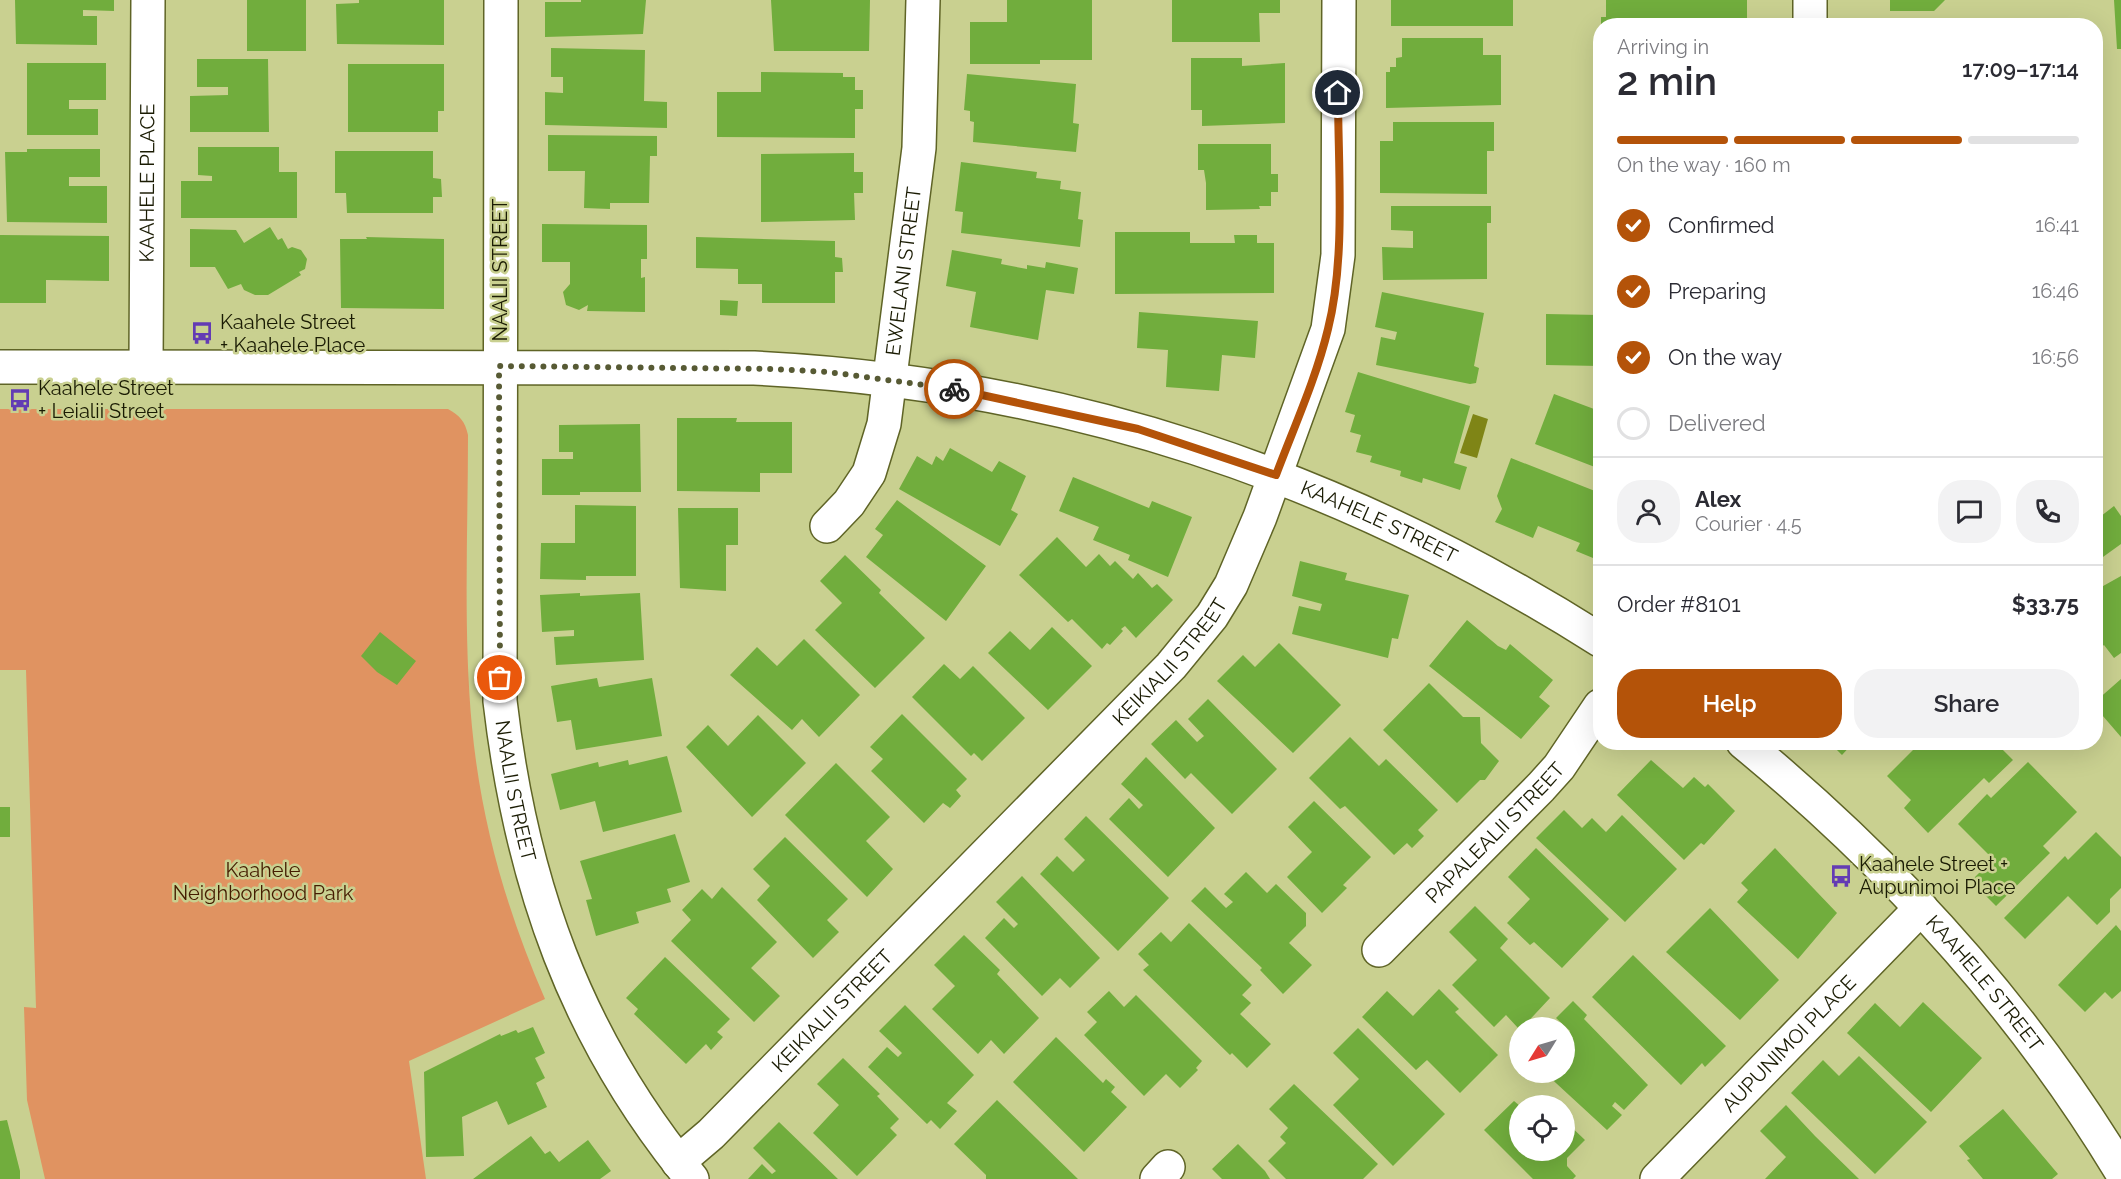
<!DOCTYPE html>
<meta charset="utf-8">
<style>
:root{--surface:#fff;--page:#f2f2f3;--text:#2b2b33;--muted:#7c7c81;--line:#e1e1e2;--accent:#b45309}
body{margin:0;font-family:Raleway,sans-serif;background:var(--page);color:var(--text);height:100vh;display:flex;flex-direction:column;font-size:22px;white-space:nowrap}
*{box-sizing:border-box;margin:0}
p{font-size:20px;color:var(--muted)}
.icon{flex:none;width:33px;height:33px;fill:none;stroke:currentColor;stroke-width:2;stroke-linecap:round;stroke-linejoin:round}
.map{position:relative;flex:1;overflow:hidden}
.drawer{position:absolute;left:1593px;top:18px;width:510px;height:732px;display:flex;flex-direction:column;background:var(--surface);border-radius:24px;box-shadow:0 6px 24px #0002}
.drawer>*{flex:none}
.needle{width:39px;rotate:233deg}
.tools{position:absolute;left:1509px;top:1017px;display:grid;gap:12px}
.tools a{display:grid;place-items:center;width:66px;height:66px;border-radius:50%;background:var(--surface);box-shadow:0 6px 24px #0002;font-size:30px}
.pin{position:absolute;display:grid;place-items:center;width:51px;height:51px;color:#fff;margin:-26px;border:3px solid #fff;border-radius:50%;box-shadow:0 2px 6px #0007}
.courier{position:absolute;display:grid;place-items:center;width:60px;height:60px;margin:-30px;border:4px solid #b45309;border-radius:50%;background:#fff;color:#222;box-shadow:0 2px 8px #0007}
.head em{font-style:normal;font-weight:600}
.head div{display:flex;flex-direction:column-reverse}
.head{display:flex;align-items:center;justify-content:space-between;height:102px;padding:0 24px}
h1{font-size:39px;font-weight:600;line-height:45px}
.bar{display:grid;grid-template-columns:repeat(4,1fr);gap:9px 6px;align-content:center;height:72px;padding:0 24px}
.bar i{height:8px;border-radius:4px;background:var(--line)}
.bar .selected{background:var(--accent)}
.bar p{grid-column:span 4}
.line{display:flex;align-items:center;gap:15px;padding:0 24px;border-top:2px solid var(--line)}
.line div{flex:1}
.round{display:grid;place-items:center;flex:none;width:63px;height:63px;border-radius:24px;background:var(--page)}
ol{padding:0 24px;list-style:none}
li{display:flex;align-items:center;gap:18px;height:66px}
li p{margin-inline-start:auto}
li .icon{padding:6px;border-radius:50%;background:var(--accent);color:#fff;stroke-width:4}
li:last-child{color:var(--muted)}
li i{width:33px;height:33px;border:3px solid var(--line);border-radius:50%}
.primary-button{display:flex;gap:12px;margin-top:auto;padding:12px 24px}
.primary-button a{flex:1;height:69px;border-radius:24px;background:var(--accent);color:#fff;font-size:24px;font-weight:600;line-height:69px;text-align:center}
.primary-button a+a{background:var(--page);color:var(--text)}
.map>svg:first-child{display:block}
.green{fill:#e09361}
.water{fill:#7f8516}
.building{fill:#71ad3d}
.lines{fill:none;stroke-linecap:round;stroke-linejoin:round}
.minor-casing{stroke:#5f6426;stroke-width:36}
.minor{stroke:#fff;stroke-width:33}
.done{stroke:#575a34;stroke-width:6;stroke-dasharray:0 10.8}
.route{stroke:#b45309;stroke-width:8}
.labels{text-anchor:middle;stroke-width:5;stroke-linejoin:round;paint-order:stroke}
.street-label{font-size:20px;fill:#1a1b03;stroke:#c9d090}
.poi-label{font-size:20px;fill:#1a1b03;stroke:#c9d090;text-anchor:start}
.park-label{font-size:20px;fill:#451c00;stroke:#c9d090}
</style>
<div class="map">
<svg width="2121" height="1179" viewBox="0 0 2121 1179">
<rect width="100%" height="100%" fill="#c9d090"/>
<path class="green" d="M0,409H448C460,416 465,421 468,435C468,532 463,630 472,727C481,822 507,912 545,999L409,1061L426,1179H45L27,1100L24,1007L36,1008L26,670H0Z"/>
<path class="water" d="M1473,414L1488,419L1477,458L1460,453Z"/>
<path class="building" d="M15,0H114V11L83,10V16H97V45L16,44Z
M247,0H306V51H247Z
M359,0H444V45L337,44L336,4L359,3Z
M581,0H646L643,34L545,37V2H581Z
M771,0H870L869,51H774Z
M1007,0H1092V60H1040V64H970V22H1007Z
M1172,0H1280V13H1259L1260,42H1172Z
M1391,0H1513V26H1391Z
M1606,0H1747V26H1601V17H1606Z
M1890,0H1945L1934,11H1890Z
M2114,0H2121V49H2117Z
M1402,38H1483V55H1501V105L1386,108V72H1390V67H1396V58L1402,57Z
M551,48L645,50L644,101L667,102V128L545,125V92L563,93V77H551Z
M1191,58H1242V66L1285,63V123L1202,126V110H1191Z
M197,59H268L269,132H190V96L228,95V87H197Z
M27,63H106V100H69V109H98V135H27Z
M348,64H444V111H438V132H348Z
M761,72L843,73V77H855V90H863V109H855V138L717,137V92H761Z
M967,74L1076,84L1073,123L1079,124L1076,152L973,142L974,122L970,121V111L964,110Z
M1393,122H1494V151H1487V194L1380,193V141H1393Z
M548,135L657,136V156H650L649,203H610V209L584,208L585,171H548Z
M1198,144H1271V174H1278V192H1271V206H1259L1260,209L1206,210V183L1204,170H1198Z
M198,147H279V172H297V218H181V181H212V176L198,175Z
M27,149H100V177H69V186H107V223L7,222L5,152H27Z
M335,151H433V178L441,179L442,197H433V213H347L346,193H335Z
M854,153V172H863V193H854L855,220L761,222V154Z
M961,162L1037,172L1036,178L1061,181L1060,189L1081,192L1078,219L1083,220L1080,247L961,233L963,212L955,211Z
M1391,206H1491V223H1487V279L1383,280L1382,247L1413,248V231L1391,230Z
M542,224L647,225V259H641V278L645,277V312L587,311L588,305L579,310L566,305L563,292L570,284V262H542Z
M270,227L278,240L282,238L288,249L292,247L301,250L307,259L305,269L299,272L301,275L268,295H255L244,290L241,284L228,289L215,267H190V229L236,230L244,243Z
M1115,232H1190V243H1235L1234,235H1257V243H1274V293L1115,294Z
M0,235L109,236V281L46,280V303H0Z
M366,237L444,239V309L341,308L340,239H367Z
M696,237L835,241V257L842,258L843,272H835V303H762V284H738V269L696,268Z
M952,250L1002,259L1001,264L1027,269V265L1045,268L1046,262L1078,268L1074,294L1046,290L1038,340L970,327L976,292L946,286Z
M1382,292L1484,313L1474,366L1479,368L1476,383L1470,384L1376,365L1381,337L1395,340L1397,332L1375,327Z
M720,300L738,301L737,316L720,315Z
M1139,312L1258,321L1255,358L1222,355L1219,391L1166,387L1168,350L1137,348Z
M1546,314L1600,315V366L1546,365Z
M1358,372L1470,406L1454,463L1467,467L1460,490L1423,478L1422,483L1400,476L1401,471L1370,462L1372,456L1356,452L1361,435L1350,432L1355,415L1345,412Z
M1554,394L1594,409L1598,401L1600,402V469L1535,444Z
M677,418H737L736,422H792V473H760V492L677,491Z
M640,424L641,492H580V495H542V459H573V452H559V425Z
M950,448L992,472L999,461L1026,476L1011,510L1018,514L1000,546L899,489L917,456L932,465L936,456L943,461Z
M1511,458L1600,493V551L1597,549L1593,558L1576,551L1580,543L1538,526L1533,538L1495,522L1502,509L1497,496Z
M1073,477L1149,508L1152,501L1192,517L1168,577L1128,560L1130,555L1093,540L1099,527L1059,511Z
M897,500L986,566L946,621L866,557L883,535L875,529Z
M575,505L636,506V576H586V580L540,579L541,543H575Z
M2114,506L2121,516V544L2096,562V520Z
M678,508H738V545H726V591L680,588Z
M1057,537L1086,567L1099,554L1110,566L1115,561L1133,579L1138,573L1152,588L1157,584L1173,600L1136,638L1125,626L1121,629L1123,631L1110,645L1107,643L1102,649L1072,619L1068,622L1019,575Z
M845,555L881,590L879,593L925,638L875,688L815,630L842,603L820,581Z
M1300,561L1347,573L1345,580L1409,595L1398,639L1392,638L1388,658L1292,634L1299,606L1320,611L1322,604L1292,596Z
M2121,576V653L2114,658L2104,645L2096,651V590Z
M580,593V596L640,593L644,660L556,665L554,637L574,636V630L542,632L540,595Z
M1467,620L1498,646L1506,650L1510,644L1553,680L1539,697L1550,706L1521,739L1429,666Z
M1052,627L1092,666L1048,710L988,653L1010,631L1030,650Z
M380,632L416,661L397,685L377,672L361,656Z
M804,639L860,695L819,737L802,719L792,730L730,675L757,647L777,666Z
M1279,643L1341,705L1293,753L1217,681L1243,655L1255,667Z
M944,664L960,679L973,666L1025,718L982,761L974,753L971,756L912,697Z
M597,678L599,687L652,678L662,736L576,750L571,720L557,722L551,686Z
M2121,679V737L2096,708V701Z
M1429,683L1463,717H1480L1481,743L1499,761L1485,780H1480L1457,803L1383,730Z
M1208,699L1277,769L1232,814L1191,773L1185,779L1151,744L1176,720L1197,742L1204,736L1188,719Z
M902,714L967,779L956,790L961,796L950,808L943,803L924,823L871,771L883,759L870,747Z
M758,715L806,763L752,817L686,747L708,725L728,746Z
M1350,737L1379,766L1386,759L1438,810L1418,830L1424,836L1412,848L1407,843L1394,855L1345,806L1340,809L1309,778Z
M1829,742H1854L1842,755Z
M1921,742H2000L2002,745L2000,747L2013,760L1989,783L1984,778L1928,833L1904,808L1911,800L1887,776Z
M667,756L682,812L603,832L595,801L560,810L551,774L598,762L599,767L628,760L629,765Z
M1146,757L1215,828L1168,877L1109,819L1129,798L1139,809L1143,805L1121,784Z
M1651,760L1683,788L1694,777L1705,787L1708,784L1735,811L1704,845L1701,843L1684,860L1617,795Z
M2028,762L2077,812L2043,846L2050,853L1996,906L1971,881L1993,859L1958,824L1987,794L1991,798Z
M836,763L890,817L866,841L893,869L867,897L785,815Z
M1314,801L1371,857L1343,885L1347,888L1322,913L1287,877L1312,852L1288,827Z
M0,807H10V837H0Z
M1564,810L1582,828L1592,818L1606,832L1622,815L1677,869L1625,922L1536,838Z
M1086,816L1169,898L1118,951L1040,874L1057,856L1073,872L1085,860L1064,839Z
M2096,832L2121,857V888L2110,899V912L2097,925L2068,896L2025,939L2004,918L2065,856L2068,860Z
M675,834L690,882L667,889L671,902L636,912L639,923L596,936L586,900L592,899L580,861Z
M785,837L848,899L827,920L839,932L813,958L757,900L770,886L753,869Z
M1536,848L1609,919L1562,968L1534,942L1530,945L1507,923L1530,899L1508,877Z
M1775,848L1837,913L1798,959L1737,902L1748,890L1741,883Z
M1246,872L1267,893L1276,884L1306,913V926L1289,943L1312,965L1283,994L1260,970L1262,968L1191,901L1205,887L1226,908L1233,902L1224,894Z
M1022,876L1100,958L1070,988L1060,978L1042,996L985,938L1004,918L1014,928L1018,924L996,902Z
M722,887L777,942L751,968L780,996L754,1022L671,941L691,920L682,910L702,889L712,899Z
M1475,906L1508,939L1500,948L1550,998L1522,1028H1518L1506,1015L1494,1027L1452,985L1477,960L1449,932Z
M1710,908L1779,980L1740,1020L1666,952Z
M1189,923L1252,985L1242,995L1251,1003L1240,1014L1271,1044L1247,1068L1232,1053L1230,1055L1143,970L1149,965L1138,954L1161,932L1171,942Z
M2116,925L2121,931V991L2112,999L2105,992L2085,1012L2058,985Z
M964,935L1000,970L997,974L1039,1018L1004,1054L991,1040L978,1054L932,1009L955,986L934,965Z
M1633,955L1726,1046L1705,1067L1702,1063L1681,1085L1592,997Z
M665,957L730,1019L717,1032L723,1037L711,1050L706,1044L686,1064L634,1014L638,1009L626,998Z
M1439,989L1459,1009L1455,1012L1498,1055L1460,1093L1427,1060L1416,1070L1362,1017L1387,991L1413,1016Z
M1109,991L1124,1007L1136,995L1202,1061L1196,1068L1198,1070L1180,1088L1166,1074L1144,1096L1084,1035L1097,1022L1087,1012Z
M1573,1001L1587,1015L1584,1019L1648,1085L1624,1110L1615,1102L1612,1106L1622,1115L1607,1130L1544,1072H1564V1037L1570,1031L1556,1018Z
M1923,1002L1982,1058L1931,1112L1847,1033L1875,1003L1900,1027Z
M905,1005L974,1075L947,1103L957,1111L940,1129L931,1120L927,1124L868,1067L887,1047L898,1057L902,1053L879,1031Z
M533,1027L545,1053L535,1058L545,1078L536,1083L547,1107L508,1125L497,1101L462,1117L464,1156L426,1157L424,1072L500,1034L501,1036L516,1030L518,1033Z
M1358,1028L1445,1114L1393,1166L1333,1105L1359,1079L1333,1053Z
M1056,1037L1103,1083L1106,1079L1115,1087L1111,1092L1127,1107L1084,1152L1013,1082Z
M1859,1056L1927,1122L1875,1174L1791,1093L1823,1060L1839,1076Z
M843,1058L880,1094L877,1096L899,1119L890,1128L897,1135L857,1176L813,1133L839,1105L817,1084Z
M1294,1084L1378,1164L1363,1179H1286L1268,1161L1286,1143L1280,1137L1288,1128L1269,1109Z
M997,1100L1078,1179H986V1175L954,1144Z
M1514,1101L1520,1106V1150H1564V1120L1585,1140L1567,1158V1166L1576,1176L1573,1179H1533L1484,1130Z
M1786,1105L1815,1136L1859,1179H1765L1786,1157L1760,1131Z
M2003,1109L2058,1174L2052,1179H1983L1967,1160L1970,1159L1959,1146Z
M7,1120L20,1171V1179H0V1121Z
M779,1122L838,1179H748L762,1164L772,1174L776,1171L753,1148Z
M531,1136L545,1154L550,1151L559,1162L588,1140L611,1171L600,1179H473Z
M1238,1144L1265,1171L1270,1179H1222L1212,1169Z"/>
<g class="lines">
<g class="minor-casing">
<g id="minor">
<path id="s1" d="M501,0L500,701C521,882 575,1037 692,1179"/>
<path d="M1810,26V0"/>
<path id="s2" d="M146,366L148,0"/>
<path id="s3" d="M0,367L754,368C1063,383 1339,475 1600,640"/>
<path id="s4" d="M827,526L849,503L869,473L884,424L919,148L923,0"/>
<path id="s5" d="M1743,742C1891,864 2022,1007 2121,1171"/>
<path id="s6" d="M1379,950L1541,787L1559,767L1600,706"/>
<path id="s7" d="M678,1162L711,1134L1171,666L1212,616L1231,585L1260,517L1328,329L1338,255L1339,0"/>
<path d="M1157,1179L1168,1167"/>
<path id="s8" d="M1657,1179L1921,908"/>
</g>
</g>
<use href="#minor" class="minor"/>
</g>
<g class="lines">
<path class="done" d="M500,678L499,366L773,369L828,372L954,389"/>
<path class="route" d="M954,389L1138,429L1276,475C1294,427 1316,379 1328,329C1346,258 1338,167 1338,93"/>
</g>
<defs>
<g id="bus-bare" transform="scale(1.8)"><path d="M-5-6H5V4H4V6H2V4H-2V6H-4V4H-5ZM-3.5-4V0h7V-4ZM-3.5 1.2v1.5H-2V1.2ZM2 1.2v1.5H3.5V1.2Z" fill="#633bb4" stroke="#c9d090" stroke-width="2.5" paint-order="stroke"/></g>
</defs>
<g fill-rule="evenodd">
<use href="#bus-bare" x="202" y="333"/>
<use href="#bus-bare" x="20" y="400"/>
<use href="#bus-bare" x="1841" y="876"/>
</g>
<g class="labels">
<g class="street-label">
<text dy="7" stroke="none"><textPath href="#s2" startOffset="183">KAAHELE PLACE</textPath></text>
<text transform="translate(500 270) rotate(-90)" y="7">NAALII STREET</text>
<text dy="7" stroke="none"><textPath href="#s4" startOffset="273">EWELANI STREET</textPath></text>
<text dy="7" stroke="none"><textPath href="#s3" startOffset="1402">KAAHELE STREET</textPath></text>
<text dy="7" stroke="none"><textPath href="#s7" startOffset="702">KEIKIALII STREET</textPath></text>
<text dy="7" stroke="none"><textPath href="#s1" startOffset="792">NAALII STREET</textPath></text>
<text dy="7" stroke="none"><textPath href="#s6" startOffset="165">PAPALEALII STREET</textPath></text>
<text dy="7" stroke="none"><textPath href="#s5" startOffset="342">KAAHELE STREET</textPath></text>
<text dy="7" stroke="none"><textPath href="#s7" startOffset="216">KEIKIALII STREET</textPath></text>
<text dy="7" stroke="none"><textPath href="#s8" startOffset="189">AUPUNIMOI PLACE</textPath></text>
</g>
<g class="poi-label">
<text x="220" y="329">Kaahele Street<tspan x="220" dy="23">+ Kaahele Place</tspan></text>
<text x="38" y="395">Kaahele Street<tspan x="38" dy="23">+ Leialii Street</tspan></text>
<text x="1859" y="871">Kaahele Street +<tspan x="1859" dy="23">Aupunimoi Place</tspan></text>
</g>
<g class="park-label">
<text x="263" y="877">Kaahele<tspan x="263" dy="23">Neighborhood Park</tspan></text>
</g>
</g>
</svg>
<div class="tools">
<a><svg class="needle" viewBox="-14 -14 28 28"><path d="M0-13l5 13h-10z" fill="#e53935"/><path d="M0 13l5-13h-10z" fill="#7c7c81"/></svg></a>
<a><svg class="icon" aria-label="locate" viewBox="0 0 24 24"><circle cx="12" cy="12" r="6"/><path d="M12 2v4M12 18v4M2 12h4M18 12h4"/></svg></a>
</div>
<div class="pin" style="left:500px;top:678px;background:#ea580c"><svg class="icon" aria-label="bag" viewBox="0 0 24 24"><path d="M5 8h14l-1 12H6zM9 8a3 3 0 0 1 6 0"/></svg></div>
<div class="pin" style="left:1338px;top:93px;background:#1f2937"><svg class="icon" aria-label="home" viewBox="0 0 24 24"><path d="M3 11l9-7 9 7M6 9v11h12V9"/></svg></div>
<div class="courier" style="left:954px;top:389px"><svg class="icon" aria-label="bike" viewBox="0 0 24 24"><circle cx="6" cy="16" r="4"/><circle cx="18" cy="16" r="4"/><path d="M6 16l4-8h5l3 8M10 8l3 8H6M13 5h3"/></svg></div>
<section class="drawer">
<div class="head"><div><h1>2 min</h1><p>Arriving in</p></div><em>17:09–17:14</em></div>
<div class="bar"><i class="selected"></i><i class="selected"></i><i class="selected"></i><i></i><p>On the way · 160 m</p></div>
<ol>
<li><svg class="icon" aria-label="check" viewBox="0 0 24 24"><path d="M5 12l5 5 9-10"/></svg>Confirmed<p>16:41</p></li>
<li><svg class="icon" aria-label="check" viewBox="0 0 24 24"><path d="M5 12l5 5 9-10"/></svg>Preparing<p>16:46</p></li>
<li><svg class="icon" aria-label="check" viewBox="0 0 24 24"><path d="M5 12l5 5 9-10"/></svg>On the way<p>16:56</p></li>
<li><i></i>Delivered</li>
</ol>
<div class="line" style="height:108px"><a class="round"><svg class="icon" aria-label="person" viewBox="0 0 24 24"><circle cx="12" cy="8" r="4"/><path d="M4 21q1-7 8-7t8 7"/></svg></a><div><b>Alex</b><p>Courier · 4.5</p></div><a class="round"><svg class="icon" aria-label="chat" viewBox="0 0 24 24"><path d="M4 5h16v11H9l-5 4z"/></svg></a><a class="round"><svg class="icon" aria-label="phone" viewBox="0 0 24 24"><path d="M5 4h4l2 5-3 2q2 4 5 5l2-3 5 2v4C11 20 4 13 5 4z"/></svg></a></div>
<div class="line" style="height:78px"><div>Order #8101</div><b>$33.75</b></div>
<div class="primary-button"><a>Help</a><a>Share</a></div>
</section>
</div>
